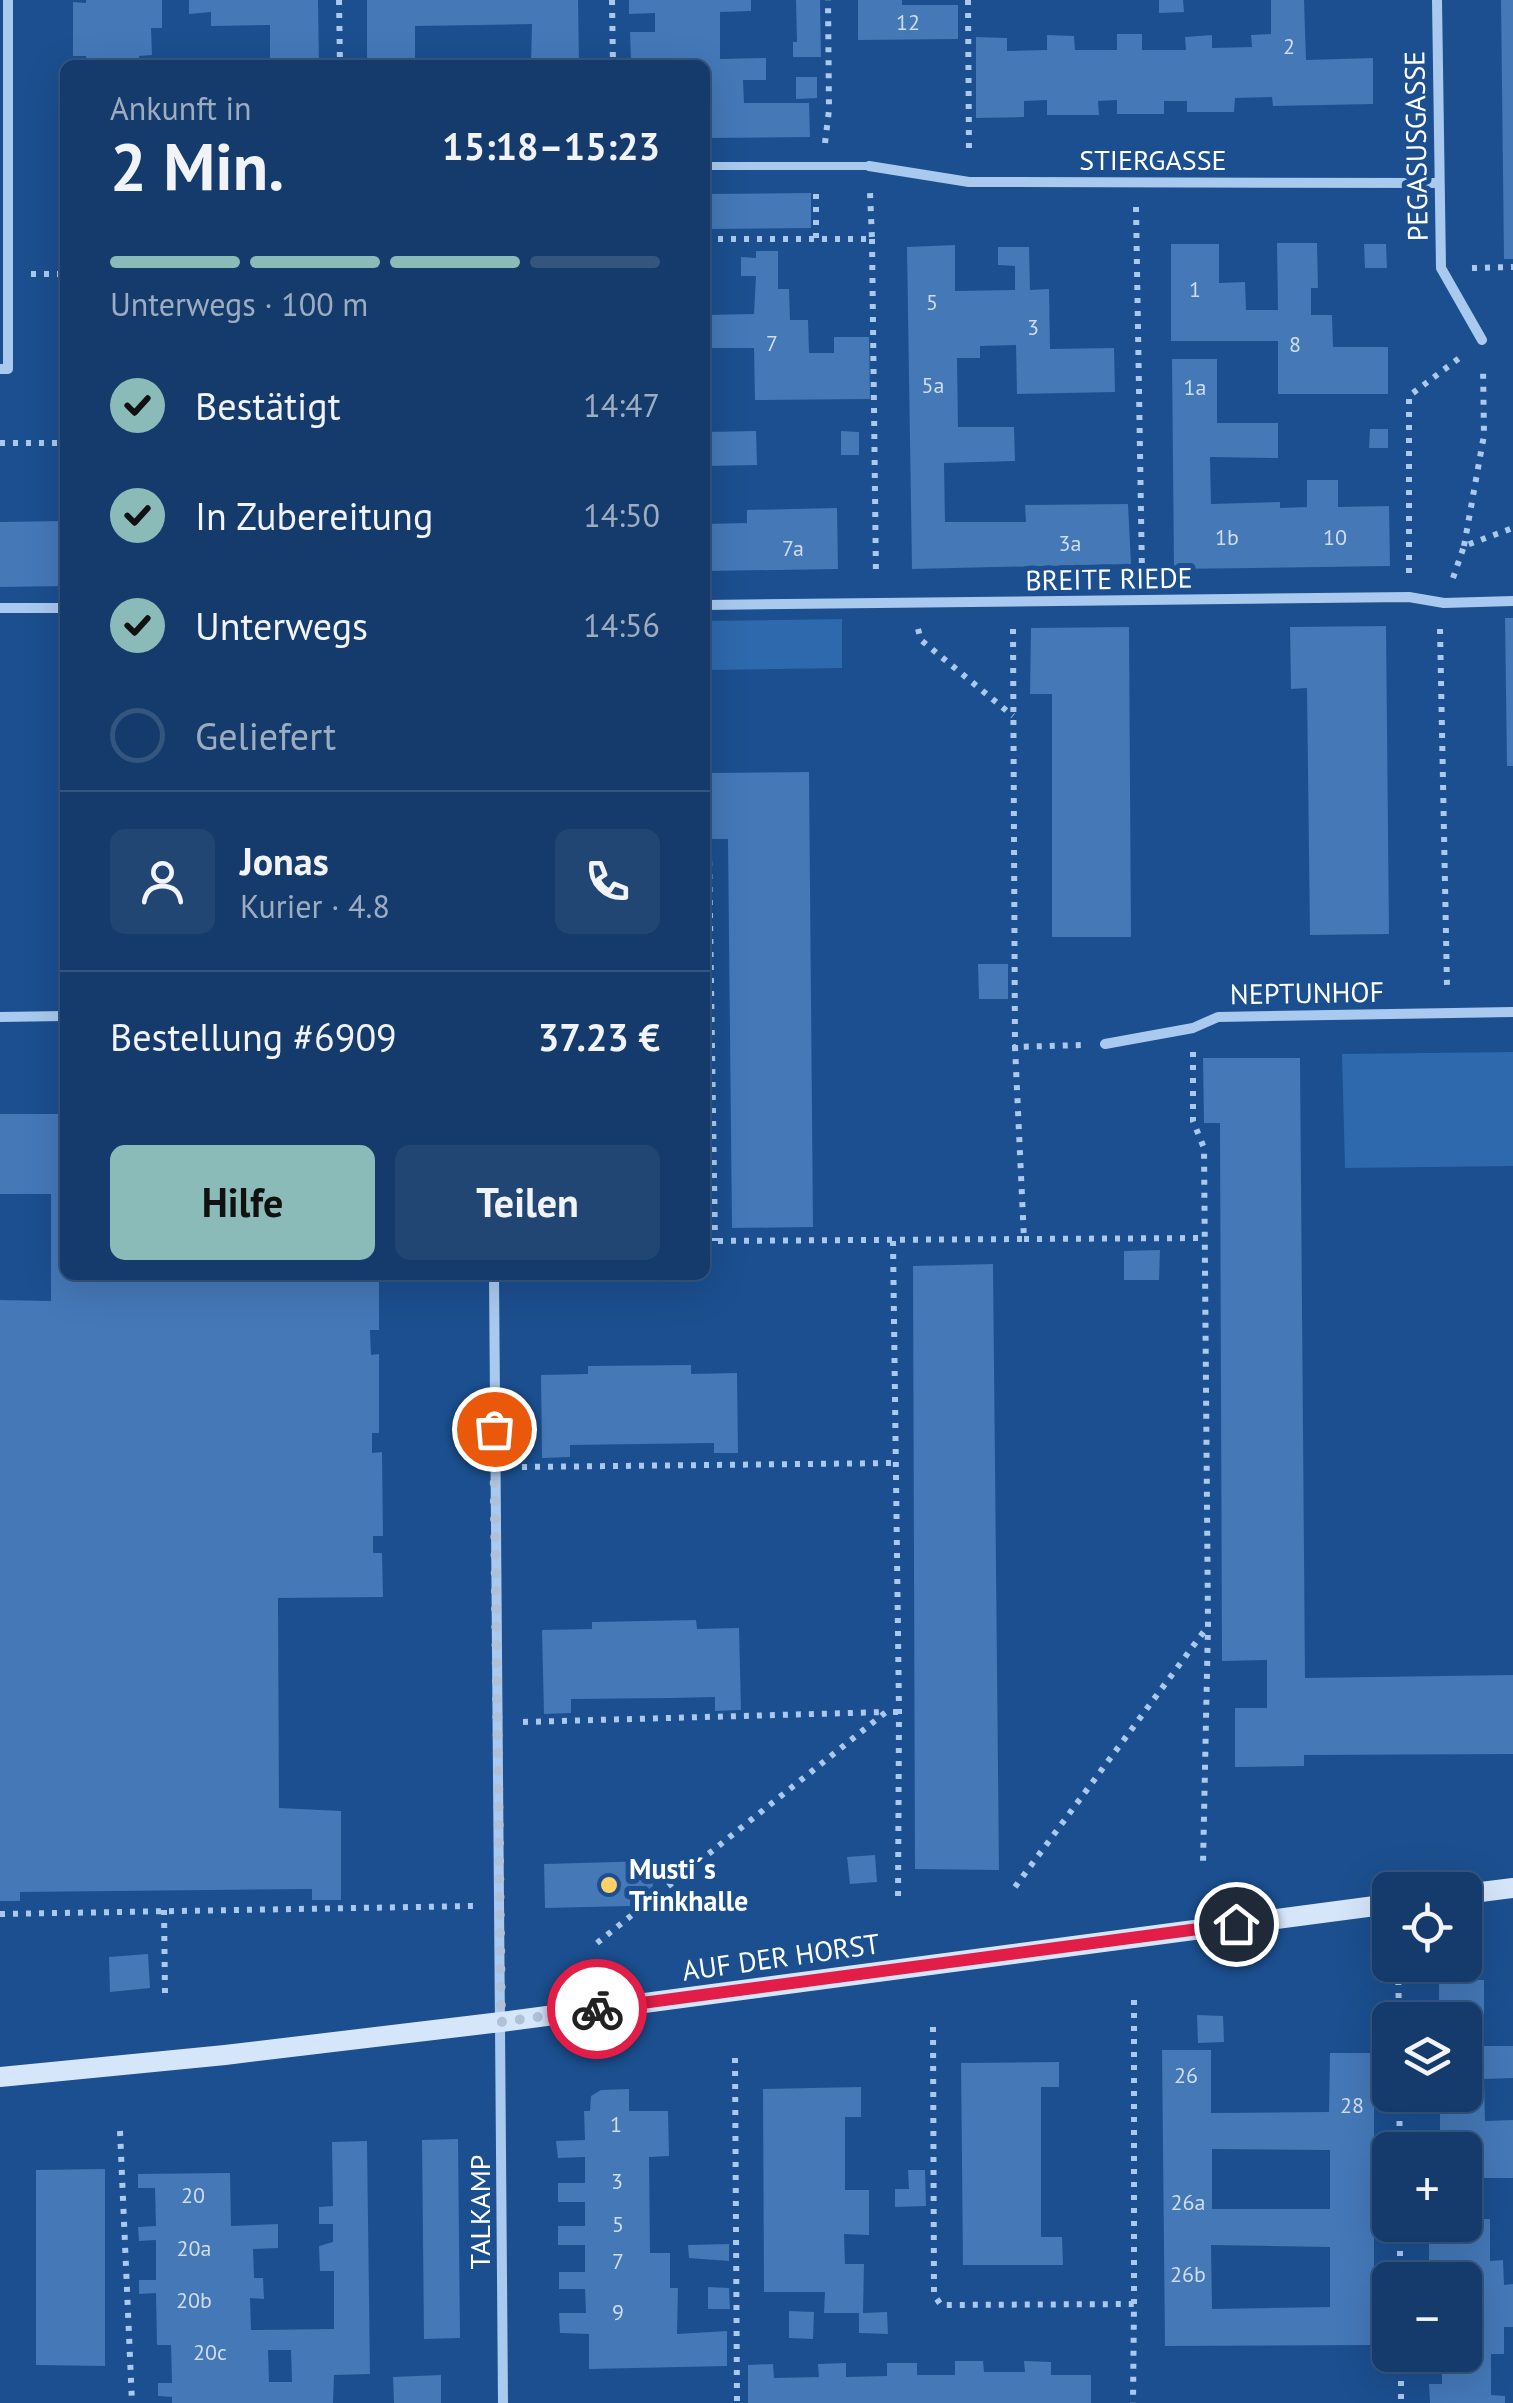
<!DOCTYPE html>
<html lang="de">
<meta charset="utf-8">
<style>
:root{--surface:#143b6b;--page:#214673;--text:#f1f3f6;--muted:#9dadc1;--line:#33557e;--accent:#8bbbb9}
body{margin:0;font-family:"PT Sans",sans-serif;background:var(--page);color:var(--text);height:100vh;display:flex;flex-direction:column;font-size:38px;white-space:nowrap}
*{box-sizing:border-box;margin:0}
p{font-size:32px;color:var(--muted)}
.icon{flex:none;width:55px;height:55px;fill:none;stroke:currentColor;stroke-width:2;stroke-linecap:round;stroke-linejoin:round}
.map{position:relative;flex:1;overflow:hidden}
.side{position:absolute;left:60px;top:60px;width:650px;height:1220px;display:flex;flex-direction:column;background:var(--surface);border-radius:15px;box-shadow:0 10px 40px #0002,0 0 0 2px var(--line)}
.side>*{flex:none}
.fabs{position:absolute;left:1372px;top:1872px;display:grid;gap:20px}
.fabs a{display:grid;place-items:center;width:110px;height:110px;border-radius:15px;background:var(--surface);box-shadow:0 10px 40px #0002,0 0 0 2px var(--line);font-size:50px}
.pin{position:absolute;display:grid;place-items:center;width:85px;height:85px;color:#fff;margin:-42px;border:5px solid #fff;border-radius:50%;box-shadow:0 2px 10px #0007}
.courier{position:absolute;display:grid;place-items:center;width:100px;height:100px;margin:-50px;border:8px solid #e11d48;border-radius:50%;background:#fff;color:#222;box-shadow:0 2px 12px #0007}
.head em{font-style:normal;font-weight:700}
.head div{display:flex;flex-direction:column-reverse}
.head{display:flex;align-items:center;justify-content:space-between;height:170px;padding:0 50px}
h1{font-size:65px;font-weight:700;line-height:75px}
.bar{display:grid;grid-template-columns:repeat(4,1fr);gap:15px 10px;align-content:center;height:120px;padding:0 50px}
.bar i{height:12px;border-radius:8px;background:var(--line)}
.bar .active{background:var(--accent)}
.bar p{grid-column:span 4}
.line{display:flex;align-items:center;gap:25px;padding:0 50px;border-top:2px solid var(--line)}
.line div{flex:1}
.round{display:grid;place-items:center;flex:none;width:105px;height:105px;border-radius:15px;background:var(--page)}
ol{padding:0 50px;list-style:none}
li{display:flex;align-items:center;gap:30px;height:110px}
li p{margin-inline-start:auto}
li .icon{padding:10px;border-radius:50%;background:var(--accent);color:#111;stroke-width:4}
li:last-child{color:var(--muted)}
li i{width:55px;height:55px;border:5px solid var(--line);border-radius:50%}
.action{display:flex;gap:20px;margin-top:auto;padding:20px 50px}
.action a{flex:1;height:115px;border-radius:15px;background:var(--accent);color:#111;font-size:40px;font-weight:700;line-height:115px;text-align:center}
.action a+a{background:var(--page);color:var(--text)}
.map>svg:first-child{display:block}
.green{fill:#2e69ad}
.building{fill:#4478b7;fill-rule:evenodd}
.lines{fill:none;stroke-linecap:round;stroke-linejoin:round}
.path{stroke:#a9c9ee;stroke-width:6;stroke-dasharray:5 8;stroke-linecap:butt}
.lane{stroke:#a9c9ee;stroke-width:8}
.street{stroke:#a9c9ee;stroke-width:10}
.secondary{stroke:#d6e6fa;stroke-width:20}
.done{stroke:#afc1d8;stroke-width:10;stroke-dasharray:0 18}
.route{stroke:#e11d48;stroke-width:12}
.poi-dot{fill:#ffd166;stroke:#1b4f8f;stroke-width:4}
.labels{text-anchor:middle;stroke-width:10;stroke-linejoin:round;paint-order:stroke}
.number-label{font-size:22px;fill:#d0dded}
.street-label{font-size:28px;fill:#fff;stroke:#1b4f8f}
.poi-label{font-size:28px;font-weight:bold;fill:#fff;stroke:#1b4f8f;text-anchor:start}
</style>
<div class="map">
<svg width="1513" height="2403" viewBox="0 0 1513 2403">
<rect width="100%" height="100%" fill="#1b4f8f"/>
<path class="green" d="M842,619V668L705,670V621Z
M1513,1052V1166L1345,1168L1342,1054Z"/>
<path class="building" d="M86,0H162V28H151L152,55L139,56V65H86V56H73V2L86,3Z
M189,0H318L319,65H270V25L211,26V12L189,14Z
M367,0H578L579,65H531L532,24L415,26V65H367Z
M629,0H751V11L720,12V59L766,58V80H743L744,103H809L810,137L705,138V65H655V59L631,60L630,32H655V13L629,14Z
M796,0H820L821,57H793V42H797Z
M858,0H902V5H958V39L858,40Z
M1159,0H1183L1184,12L1159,13Z
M1271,0H1304L1306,60L1373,58V104L1273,106L1272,97L1235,98L1234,112H1187V101H1164V114H1117V100L1098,101L1099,115H1047V100L1024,101V117L976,118V37L1007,38V51L1047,50V35L1074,36L1075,50H1117V34H1142V50H1186L1185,37L1212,35V48L1252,47L1251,35L1271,34Z
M1501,0H1513V259H1504Z
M796,77H817V98L796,99Z
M811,193V228L705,229V194Z
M61,198H65V262H61Z
M1277,243H1317L1318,288H1311V315H1332L1333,347H1388V394H1278V341H1171V244H1219V283L1245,282L1246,310H1278Z
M1364,244H1386L1387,268H1365Z
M955,245V291L1015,290V266L998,265V247H1029L1030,290L1049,289L1050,349L1114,348L1115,392L1017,394L1016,345L980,346V358H957L958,427H1014L1015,461L944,463L945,522H1026L1025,505L1128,504L1131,564L912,569L907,247Z
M756,251H778V289H789L790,320H808L809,353H834V337H869L870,399L755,400L754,348H705V315L754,314L756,276H741V257L756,258Z
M1172,359H1217V423H1278V458L1210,457L1211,504L1280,502V508L1307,507V480H1338V507L1389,506L1390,566L1174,569Z
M1370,429H1388V448H1369Z
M756,431L757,465L705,466V432Z
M841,431L859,432V455H841Z
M837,508L838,569L705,571V524L747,523V510Z
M65,521V586L0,587V522Z
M1505,618H1513V766H1507Z
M1386,626L1389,934L1310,935L1307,688L1291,689L1290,627Z
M1129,627L1131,937H1052V694H1030L1031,628Z
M809,772L813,1227L732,1228L728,839H705V773Z
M978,964H1008V999H979Z
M1203,1058H1300L1305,1678L1513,1675V1754L1304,1755V1766L1235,1767V1708H1267V1660L1222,1661L1220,1123H1204Z
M0,1114H65V1275H379V1330H370L371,1355L379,1354V1433H372V1453L382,1452L383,1536H373V1553H382L383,1597L278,1598L279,1808L341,1811V1900H312V1889L20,1892V1901H0V1300L51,1301V1194H0Z
M1160,1250L1159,1280H1124V1251Z
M993,1264L999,1870L915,1869L913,1266Z
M691,1365V1374L737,1373L738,1453H714V1443L570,1445V1457L542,1458L541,1375L588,1374V1366Z
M696,1620L697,1629L739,1628L741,1710L715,1711V1697L671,1698L571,1699V1713L544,1714L542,1630L592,1629V1622Z
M875,1855L877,1882L850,1884L847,1857Z
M652,1861L653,1892L630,1893L631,1906L545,1908L544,1864Z
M148,1954L150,1988L110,1992L109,1957Z
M1439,1980H1484V2046H1513V2078L1484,2079L1485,2121L1513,2120V2178H1465V2150H1440V2095H1465V2020H1439Z
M1197,2015L1223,2016L1224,2042L1198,2043Z
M1162,2050H1211V2113L1329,2112L1330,2053H1374V2345L1165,2346ZM1212,2149L1330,2150V2209H1212ZM1211,2245L1330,2247V2307L1212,2309Z
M1059,2062V2087H1041V2237H1062L1063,2265H963L961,2063Z
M861,2087V2117H845V2190H869V2235L844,2234L845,2264H864L863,2313L887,2312L888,2334L859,2333V2313H824L825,2292H764L763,2089Z
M629,2089V2111H668L669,2156L649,2157L650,2253H670V2288H678L677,2334L727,2331V2366L589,2369V2334L560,2333L559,2313H586L585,2289H559V2272H585V2245H558V2226H585V2202H558V2183H585V2157L558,2158L556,2141L585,2140L584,2111H590L591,2096L601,2090Z
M458,2139L460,2338L424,2339L422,2140Z
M367,2141L370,2374L334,2375L333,2403H172V2397L158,2396V2383H172L171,2345H157L156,2293L139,2294V2280H156V2240L139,2241L138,2227L156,2226L155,2188H138V2174L230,2173L231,2226L278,2224V2248L253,2249L254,2278H263L264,2299L250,2298L251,2330L334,2329V2271H320L319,2246L333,2242V2224H319V2207L333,2206L332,2142ZM268,2350H291L292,2382H269Z
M105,2169V2366L36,2365V2170Z
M908,2170H925L926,2206L895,2207V2189H909Z
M1465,2219H1490V2261L1503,2260L1504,2285L1513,2284V2327H1504V2354H1491V2395L1505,2396V2403H1430L1429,2384H1442V2355H1465V2280H1429V2237H1441V2225H1465Z
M729,2244V2261L689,2258L688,2245Z
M708,2287L729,2288L730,2309H708Z
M789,2311L814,2312L813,2339L789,2338Z
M955,2361H983L984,2372H1025L1024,2361L1051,2362V2375H1091V2403H748V2365L773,2364L774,2378L819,2377L818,2364L846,2363V2377L887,2376V2363H917V2375H955Z
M441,2375V2403H394L393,2377Z"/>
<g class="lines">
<path class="path" d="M339,0L340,65
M612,0L613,65
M968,0L969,156
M825,143L829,110L828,0
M1136,207L1142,574
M816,238V189
M705,239H872L870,192
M872,239L876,577
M1472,268L1513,267
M31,274H65
M0,443H65
M1464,546L1484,435L1483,366
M1409,573V396L1462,356
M1453,578L1464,546L1513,528
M918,629L921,640L1013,716
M1013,629L1015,1047
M1440,629L1447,986
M705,852H709L715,1241
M1193,1052V1121L1204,1148L1208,1625L1203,1864
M1024,1239L1205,1238
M705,1241L1024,1239L1015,1047L1082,1045
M893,1241L899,1712L898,1901
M522,1467L896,1463
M523,1722L886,1712
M1015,1887L1208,1626
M164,1910L165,1993
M0,1914L474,1906
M597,1943L886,1712H899
M1398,1967L1399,2020
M933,2027L934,2295L941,2305L1134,2304L1133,2403
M735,2058L737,2403
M1399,2095L1400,2150
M120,2131L132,2403
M1400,2225V2280
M1134,2304V1998
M1401,2355V2403"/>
<path class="lane" d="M705,166H869"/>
<path class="street" d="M1437,0L1441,268L1482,340
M869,166L969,182L1438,183
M0,369H8V0
M705,605L1409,597L1444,603L1513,601
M0,608H65
M0,1017L65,1016
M1105,1044L1193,1028L1218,1017L1513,1012
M494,1275L503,2403"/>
<path class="secondary" d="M1465,1894L1513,1888
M0,2077L225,2055L501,2022L1390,1904"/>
</g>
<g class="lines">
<path class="done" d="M494,1429L501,2022L597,2009"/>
<path class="route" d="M597,2009L1236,1924"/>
</g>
<circle class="poi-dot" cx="609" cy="1885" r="10"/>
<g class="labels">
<g class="number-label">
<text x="908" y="30">12</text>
<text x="1289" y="54">2</text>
<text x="1195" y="297">1</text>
<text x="932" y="310">5</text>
<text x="1033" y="335">3</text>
<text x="772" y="351">7</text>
<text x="1295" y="352">8</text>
<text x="933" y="393">5a</text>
<text x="1195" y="395">1a</text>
<text x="1227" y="545">1b</text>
<text x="1335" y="545">10</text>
<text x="1070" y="551">3a</text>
<text x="793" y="556">7a</text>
<text x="1186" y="2083">26</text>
<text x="1352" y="2113">28</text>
<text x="616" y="2132">1</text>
<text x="617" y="2189">3</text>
<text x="193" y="2203">20</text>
<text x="1188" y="2210">26a</text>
<text x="618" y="2232">5</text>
<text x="194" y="2256">20a</text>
<text x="618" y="2269">7</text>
<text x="1188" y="2282">26b</text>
<text x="194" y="2308">20b</text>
<text x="618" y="2320">9</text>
<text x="210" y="2360">20c</text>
</g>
<g class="street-label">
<text transform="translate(1416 146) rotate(-91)" y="10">PEGASUSGASSE</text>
<text x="1153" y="170">STIERGASSE</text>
<text transform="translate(1109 579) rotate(-1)" y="10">BREITE RIEDE</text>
<text transform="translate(1307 993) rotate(-1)" y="10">NEPTUNHOF</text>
<text transform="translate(781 1957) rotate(-8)" y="10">AUF DER HORST</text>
<text transform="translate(480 2212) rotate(-90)" y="10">TALKAMP</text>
</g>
<g class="poi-label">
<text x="629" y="1879">Musti´s<tspan x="629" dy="32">Trinkhalle</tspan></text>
</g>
</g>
</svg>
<div class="fabs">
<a><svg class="icon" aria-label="locate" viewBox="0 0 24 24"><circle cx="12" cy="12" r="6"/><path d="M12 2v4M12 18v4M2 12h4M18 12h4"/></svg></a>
<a><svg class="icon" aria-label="layers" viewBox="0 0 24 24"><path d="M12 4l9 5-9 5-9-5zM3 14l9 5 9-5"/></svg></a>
<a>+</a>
<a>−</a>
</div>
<div class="pin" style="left:494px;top:1429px;background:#ea580c"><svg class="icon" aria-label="bag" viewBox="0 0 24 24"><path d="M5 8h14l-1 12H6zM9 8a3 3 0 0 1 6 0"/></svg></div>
<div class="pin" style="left:1236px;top:1924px;background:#1f2937"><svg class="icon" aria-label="home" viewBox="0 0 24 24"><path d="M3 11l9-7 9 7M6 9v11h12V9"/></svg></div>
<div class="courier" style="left:597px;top:2009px"><svg class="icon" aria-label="bike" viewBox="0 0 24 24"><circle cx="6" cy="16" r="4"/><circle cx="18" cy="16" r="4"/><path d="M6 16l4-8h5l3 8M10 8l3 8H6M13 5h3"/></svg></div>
<section class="side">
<div class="head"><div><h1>2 Min.</h1><p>Ankunft in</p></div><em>15:18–15:23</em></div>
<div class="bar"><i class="active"></i><i class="active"></i><i class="active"></i><i></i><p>Unterwegs · 100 m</p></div>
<ol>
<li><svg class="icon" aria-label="check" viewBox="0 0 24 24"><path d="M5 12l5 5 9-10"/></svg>Bestätigt<p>14:47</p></li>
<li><svg class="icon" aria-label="check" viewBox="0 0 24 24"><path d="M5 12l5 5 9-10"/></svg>In Zubereitung<p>14:50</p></li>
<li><svg class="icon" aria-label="check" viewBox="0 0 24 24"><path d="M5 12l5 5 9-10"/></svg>Unterwegs<p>14:56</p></li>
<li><i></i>Geliefert</li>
</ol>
<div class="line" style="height:180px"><a class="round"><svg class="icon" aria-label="person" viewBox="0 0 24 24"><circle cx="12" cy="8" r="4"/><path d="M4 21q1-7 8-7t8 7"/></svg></a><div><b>Jonas</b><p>Kurier · 4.8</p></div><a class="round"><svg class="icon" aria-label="phone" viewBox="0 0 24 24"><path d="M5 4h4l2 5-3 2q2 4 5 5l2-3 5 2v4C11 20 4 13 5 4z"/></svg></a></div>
<div class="line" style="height:130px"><div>Bestellung #6909</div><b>37.23 €</b></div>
<div class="action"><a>Hilfe</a><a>Teilen</a></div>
</section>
</div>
